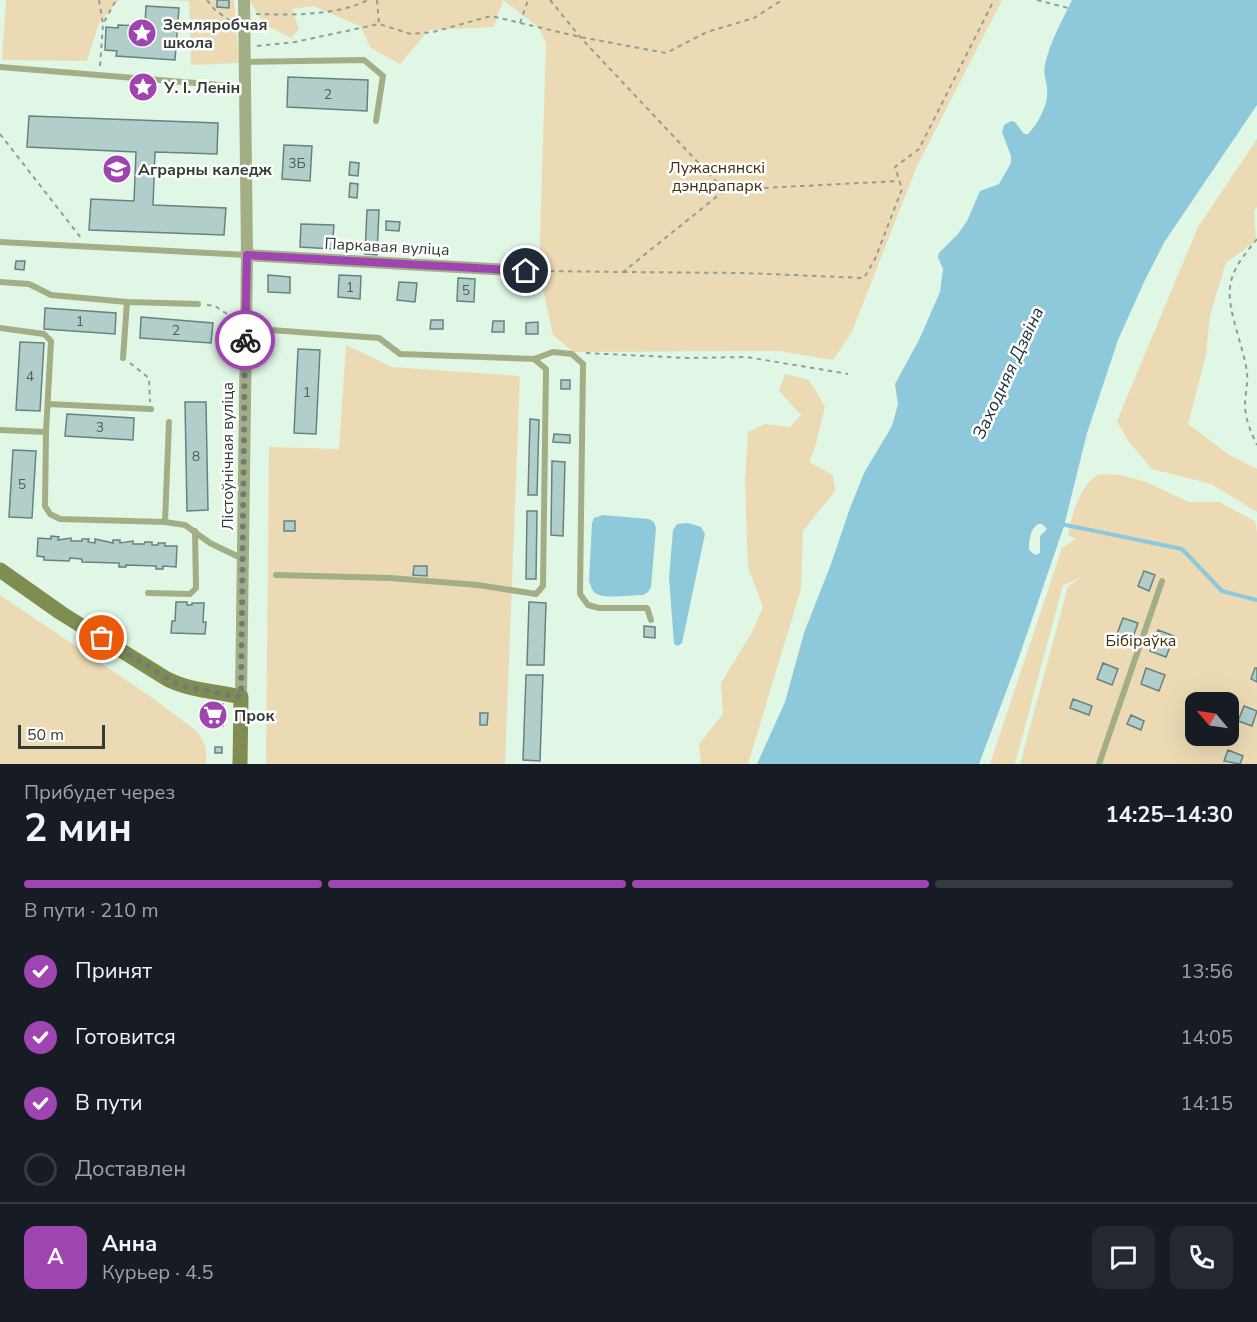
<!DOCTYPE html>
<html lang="ru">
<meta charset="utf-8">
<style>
:root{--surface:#171b24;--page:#242831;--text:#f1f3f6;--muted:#9ea1a6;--line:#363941;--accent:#9f45b1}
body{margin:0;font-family:"Nunito Sans",sans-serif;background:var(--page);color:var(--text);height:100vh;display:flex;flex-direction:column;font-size:22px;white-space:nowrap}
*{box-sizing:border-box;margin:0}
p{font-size:20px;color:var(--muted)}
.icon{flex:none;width:33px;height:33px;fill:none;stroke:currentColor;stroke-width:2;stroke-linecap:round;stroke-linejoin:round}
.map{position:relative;height:764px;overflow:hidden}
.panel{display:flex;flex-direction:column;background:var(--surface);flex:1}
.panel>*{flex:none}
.needle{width:39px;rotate:299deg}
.buttons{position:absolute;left:1185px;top:692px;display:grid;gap:12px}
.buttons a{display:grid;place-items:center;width:54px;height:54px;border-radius:12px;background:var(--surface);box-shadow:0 6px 24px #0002;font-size:30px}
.scale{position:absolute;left:18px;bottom:15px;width:87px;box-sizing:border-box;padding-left:6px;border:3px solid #333c35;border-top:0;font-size:16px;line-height:21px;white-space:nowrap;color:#333c35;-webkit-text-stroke:4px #fff;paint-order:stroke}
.pin{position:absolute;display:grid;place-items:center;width:51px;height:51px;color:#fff;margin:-26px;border:3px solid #fff;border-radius:50%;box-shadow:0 2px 6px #0007}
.courier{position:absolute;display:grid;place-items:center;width:60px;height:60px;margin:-30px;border:4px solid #9f45b1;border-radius:50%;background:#fff;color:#222;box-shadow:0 2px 8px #0007}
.head em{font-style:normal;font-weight:700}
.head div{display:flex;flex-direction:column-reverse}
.head{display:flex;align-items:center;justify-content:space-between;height:102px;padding:0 24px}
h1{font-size:39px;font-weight:700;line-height:45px}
.bar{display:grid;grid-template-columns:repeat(4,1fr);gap:9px 6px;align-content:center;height:72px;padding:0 24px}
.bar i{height:8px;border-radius:4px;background:var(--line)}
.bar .on{background:var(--accent)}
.bar p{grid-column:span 4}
.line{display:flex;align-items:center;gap:15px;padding:0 24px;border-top:2px solid var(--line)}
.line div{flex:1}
.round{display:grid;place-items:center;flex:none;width:63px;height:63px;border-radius:12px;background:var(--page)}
ol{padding:0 24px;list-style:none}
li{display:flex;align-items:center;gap:18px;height:66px}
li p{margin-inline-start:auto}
li .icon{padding:6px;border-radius:50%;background:var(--accent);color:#fff;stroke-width:4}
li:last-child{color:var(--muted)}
li i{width:33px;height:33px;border:3px solid var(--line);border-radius:50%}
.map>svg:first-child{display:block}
.green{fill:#ecdab4;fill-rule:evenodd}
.water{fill:#8ec8db;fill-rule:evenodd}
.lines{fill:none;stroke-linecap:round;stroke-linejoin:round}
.stream{stroke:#8ec8db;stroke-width:4}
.building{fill:#b1ceca;stroke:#67837f;stroke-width:1.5}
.path{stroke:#8f9f93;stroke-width:2;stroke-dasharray:4.5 4.5;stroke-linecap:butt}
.lane{stroke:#a4ae86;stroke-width:6}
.street{stroke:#a4ae86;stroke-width:12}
.secondary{stroke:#808d50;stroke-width:15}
.done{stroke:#707d73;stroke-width:6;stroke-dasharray:0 10.8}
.route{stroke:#9f45b1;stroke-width:8}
.labels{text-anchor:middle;stroke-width:5;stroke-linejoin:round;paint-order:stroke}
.number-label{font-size:14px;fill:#52605a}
.poi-label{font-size:16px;font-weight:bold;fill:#333c35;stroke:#fff;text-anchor:start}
.park-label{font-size:16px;fill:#41310b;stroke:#fff}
.street-label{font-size:16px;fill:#333c35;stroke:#fff}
.water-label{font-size:18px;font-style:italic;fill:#16333b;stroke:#fff}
</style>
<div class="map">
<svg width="1257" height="764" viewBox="0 0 1257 764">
<rect width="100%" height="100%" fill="#e1f7e6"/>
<path class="green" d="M6,0H119L99,23L87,61L2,60Z
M154,0H234L239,63L191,65L189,1Z
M249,0H1002L917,166L851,334L833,360L779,351L573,352L553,335L539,271L546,43L538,27L503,0L494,27L429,30L400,64L371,48L360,26L313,6L292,9L299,29L291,38L264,24Z
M1257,139V207L1254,211L1256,241L1226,263L1210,315L1206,355L1188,424L1228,454L1257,469V512L1211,484L1152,469L1129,442L1117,421L1198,227Z
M346,345L392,367L520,376L505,764H266L269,447L339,449Z
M785,374L809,380L825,406L816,444L809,462L833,475L835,491L803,531L801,589L748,764H701L699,744L723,714L721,683L751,634L763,607L748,567L745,480L748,432L765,424L790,427L801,415L779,391Z
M1099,474L1120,475L1146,482L1189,502H1219L1255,521L1257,532V764H1020L1068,586L1082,577L1063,585L1015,764H990L1062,548L1076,539L1068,535C1072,514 1080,485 1099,474ZM1196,702H1228V735H1196Z
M0,595L151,697L198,732L206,748V764H0Z"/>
<path class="water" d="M1072,0H1257V105L1165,241L1144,282L1118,340L1087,433L1064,526L1018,660L979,764H757L785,702L804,633L831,564L850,508L864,473L892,426L898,404L895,384L919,340L940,292L943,269L938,257L939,253L958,234L967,221L980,191L999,184L1011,163V156L1002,132L1004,125L1011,121L1015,122L1024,134H1028C1039,122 1049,104 1047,88C1046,80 1043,72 1045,65C1050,41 1062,21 1072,0ZM1038,524H1042L1047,529L1040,536V553L1035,555L1029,550C1029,541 1030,529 1038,524Z
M603,515L649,519L654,522L656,528L651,587L648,592L643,595C632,595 605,599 597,594C592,592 591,586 589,581L592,523L594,518Z
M688,523L701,527L705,534L682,643L678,646L674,644L669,578L673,530L677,524Z"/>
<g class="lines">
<path class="stream" d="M1061,524L1182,549L1222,591L1257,600"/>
</g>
<path class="building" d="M217,0H229V8L217,7Z
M146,6L179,8L175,60L116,56L117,51L105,50L106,27L118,28V25L143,26L142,32H152V24H145Z
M288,77L368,80L367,111L287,107Z
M29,116L218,123L217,154L155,152L153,205L226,208L224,235L89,230L91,199L134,201L136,152L27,147Z
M284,145L312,146L310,181L282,179Z
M350,162L359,163L358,176L349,175Z
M350,183L358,184L357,198L349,197Z
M367,210H379L377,255L365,254Z
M386,221L400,222L399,231L386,230Z
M301,224L334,225L332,249L300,247Z
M16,261H25L24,270L15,269Z
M268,275L290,277V293L268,292Z
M339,275L361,276L360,299L338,297Z
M458,278L475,279L474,302L457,301Z
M399,282L417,283L415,302L397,300Z
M45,308L116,313L115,334L44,329Z
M141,317L213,323L211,343L140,338Z
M431,320H443V329H430Z
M493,321H504V332H492Z
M538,322V334H526V323Z
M20,342L44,343L40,411L16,410Z
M298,349L320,350L316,434L294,433Z
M561,380H570V389H561Z
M185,402H206L208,510L187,511Z
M67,414L134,418L133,440L65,436Z
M530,419L539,420L537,495H528Z
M554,434L570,435V443L553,442Z
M13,450L36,451L32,518L9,517Z
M552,461L565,462L563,536L551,535Z
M527,511H537L536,579H526Z
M284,521H295V531H284Z
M51,536L59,537L58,540L71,538V541H82V539H89L88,542L95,543V539L113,543V540H120V543L133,541V544H144L145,542H152V545H158V543H165V546H177L176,567L163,566V569H156V566L126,565V567H119V563L82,562V559L70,558L69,561L44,560V557L37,556L38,538L51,539Z
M414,566H427V576L413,575Z
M1144,571L1155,575L1149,591L1138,586Z
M176,602H187V605H192V603H204L203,622H206L205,634L171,633L172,621H175Z
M529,602L546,603L544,665H527Z
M1123,618L1138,623L1132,640L1117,634Z
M644,626L655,627V638L644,637Z
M1158,630L1174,636L1166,657L1150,651Z
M1103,663L1118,669L1112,685L1097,679Z
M1146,668L1165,675L1159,691L1141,684Z
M1255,668H1257V682L1251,679Z
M526,675H543L540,761L523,760Z
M1073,699L1092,706L1089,715L1070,708Z
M204,704H223V726H204Z
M1244,706L1257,711L1252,726L1238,721Z
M480,713H488L487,725H480Z
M1131,715L1144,721L1141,730L1127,724Z
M215,747H222V753H215Z
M1228,750L1243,756L1240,764L1224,761Z"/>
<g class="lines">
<path class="path" d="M99,0L103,24
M207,0L214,9L233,23
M377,0L379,24
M550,0L580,37L724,190
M1037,0L1068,8
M256,14C292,15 335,16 368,0
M520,23L528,0
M257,46L295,42L379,24L411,34L433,32L491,16L580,37L666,53L707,32L754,18L782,0
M100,66L103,24L116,0
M0,134L81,238
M1257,239C1246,253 1232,268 1230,287C1227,311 1244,347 1247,373C1248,383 1245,395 1245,405C1245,418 1251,433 1257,445
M541,271L623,272L725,190L899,181
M623,272L744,273L864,278L875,259L902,189L895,167L919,149L994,0
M207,305L215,306L233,318
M586,353L688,358L747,357L848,374
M130,363L149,378L150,402"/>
<path class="lane" d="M245,62L364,60L383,76L376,121
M0,67L245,87
M0,242L247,255
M526,271L533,273L536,280
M0,282L29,284L51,295L127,302L198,304
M0,328L44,334L51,341L46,432
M245,328L379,338L400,354L534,359L553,352L572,354L583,364L580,594L588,605L599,608H647L651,620
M123,358L127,302
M48,404L151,409
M0,430L46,432L45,506L50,514L60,519L165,522L185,525L210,543L243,559
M165,522L169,422
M276,575L390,578L478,585L536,594L543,586L546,369L534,359
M148,593L190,594L196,588L195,531
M1099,764L1162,581"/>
<path class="street" d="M247,255L526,271
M241,697L247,255L244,0"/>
<path class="secondary" d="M0,570L61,613L167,679C191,691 216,691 241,697L240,764"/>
</g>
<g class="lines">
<path class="done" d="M102,638L180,686L241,697L245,340"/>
<path class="route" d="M245,340L247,255L526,271"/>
</g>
<defs>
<g id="sight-disc" transform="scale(1.5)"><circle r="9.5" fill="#9f45b1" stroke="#fff"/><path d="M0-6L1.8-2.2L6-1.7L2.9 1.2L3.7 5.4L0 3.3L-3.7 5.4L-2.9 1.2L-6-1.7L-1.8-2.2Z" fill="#fff"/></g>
<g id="university-disc" transform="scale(1.5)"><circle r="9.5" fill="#9f45b1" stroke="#fff"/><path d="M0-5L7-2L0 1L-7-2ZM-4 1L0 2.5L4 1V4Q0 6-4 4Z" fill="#fff"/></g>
<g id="supermarket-disc" transform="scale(1.5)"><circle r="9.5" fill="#9f45b1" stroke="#fff"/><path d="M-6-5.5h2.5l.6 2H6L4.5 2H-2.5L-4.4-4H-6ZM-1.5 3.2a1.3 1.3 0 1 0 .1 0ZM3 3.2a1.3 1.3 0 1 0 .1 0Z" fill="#fff"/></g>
</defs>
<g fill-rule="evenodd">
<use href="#sight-disc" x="142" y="33"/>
<use href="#sight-disc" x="143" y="87"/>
<use href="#university-disc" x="117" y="169"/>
<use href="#supermarket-disc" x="213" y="715"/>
</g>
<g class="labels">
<g class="number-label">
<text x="328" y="99">2</text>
<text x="297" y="168">3Б</text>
<text x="350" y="292">1</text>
<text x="466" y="295">5</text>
<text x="80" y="326">1</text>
<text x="176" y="335">2</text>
<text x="30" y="381">4</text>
<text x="307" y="397">1</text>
<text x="100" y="432">3</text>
<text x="196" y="461">8</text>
<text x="22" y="489">5</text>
</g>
<g class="poi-label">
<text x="163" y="30">Земляробчая<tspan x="163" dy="18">школа</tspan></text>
<text x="164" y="93">У. І. Ленін</text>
<text x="138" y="175">Аграрны каледж</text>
<text x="234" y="721">Прок</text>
</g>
<g class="park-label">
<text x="717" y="173">Лужаснянскі<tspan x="717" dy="18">дэндрапарк</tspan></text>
<text x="1141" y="646">Бібіраўка</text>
</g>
<g class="street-label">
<text transform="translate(387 246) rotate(3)" y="6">Паркавая вуліца</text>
<text transform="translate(227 456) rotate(-90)" y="6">Лістоўнічная вуліца</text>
</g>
<g class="water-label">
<text transform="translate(1008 373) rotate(-65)" y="6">Заходняя Дзвіна</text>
</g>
</g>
</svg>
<div class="buttons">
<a><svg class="needle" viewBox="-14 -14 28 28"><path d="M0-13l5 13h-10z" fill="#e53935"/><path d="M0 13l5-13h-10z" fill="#9ea1a6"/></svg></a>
</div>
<div class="scale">50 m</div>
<div class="pin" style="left:102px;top:638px;background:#ea580c"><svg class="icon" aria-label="bag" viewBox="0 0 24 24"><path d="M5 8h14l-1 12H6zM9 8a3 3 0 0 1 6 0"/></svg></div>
<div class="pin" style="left:526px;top:271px;background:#1f2937"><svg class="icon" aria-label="home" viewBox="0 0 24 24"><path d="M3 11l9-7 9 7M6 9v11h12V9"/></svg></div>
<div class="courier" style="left:245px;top:340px"><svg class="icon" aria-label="bike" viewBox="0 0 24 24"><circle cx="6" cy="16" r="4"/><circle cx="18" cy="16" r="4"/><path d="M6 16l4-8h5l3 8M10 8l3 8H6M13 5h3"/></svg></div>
</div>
<section class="panel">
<div class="head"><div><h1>2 мин</h1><p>Прибудет через</p></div><em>14:25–14:30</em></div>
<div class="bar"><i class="on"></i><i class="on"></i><i class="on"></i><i></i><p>В пути · 210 m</p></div>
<ol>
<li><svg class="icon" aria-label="check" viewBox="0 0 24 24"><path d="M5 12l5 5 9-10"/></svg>Принят<p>13:56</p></li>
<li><svg class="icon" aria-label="check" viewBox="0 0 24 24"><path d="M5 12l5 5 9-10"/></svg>Готовится<p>14:05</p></li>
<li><svg class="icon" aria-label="check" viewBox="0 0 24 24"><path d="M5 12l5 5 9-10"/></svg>В пути<p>14:15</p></li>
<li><i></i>Доставлен</li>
</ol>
<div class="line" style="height:108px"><b class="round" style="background:var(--accent);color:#fff">А</b><div><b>Анна</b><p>Курьер · 4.5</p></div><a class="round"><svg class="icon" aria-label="chat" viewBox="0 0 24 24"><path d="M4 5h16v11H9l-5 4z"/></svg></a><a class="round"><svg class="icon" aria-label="phone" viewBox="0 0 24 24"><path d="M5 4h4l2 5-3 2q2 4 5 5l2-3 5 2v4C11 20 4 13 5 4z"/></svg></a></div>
</section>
